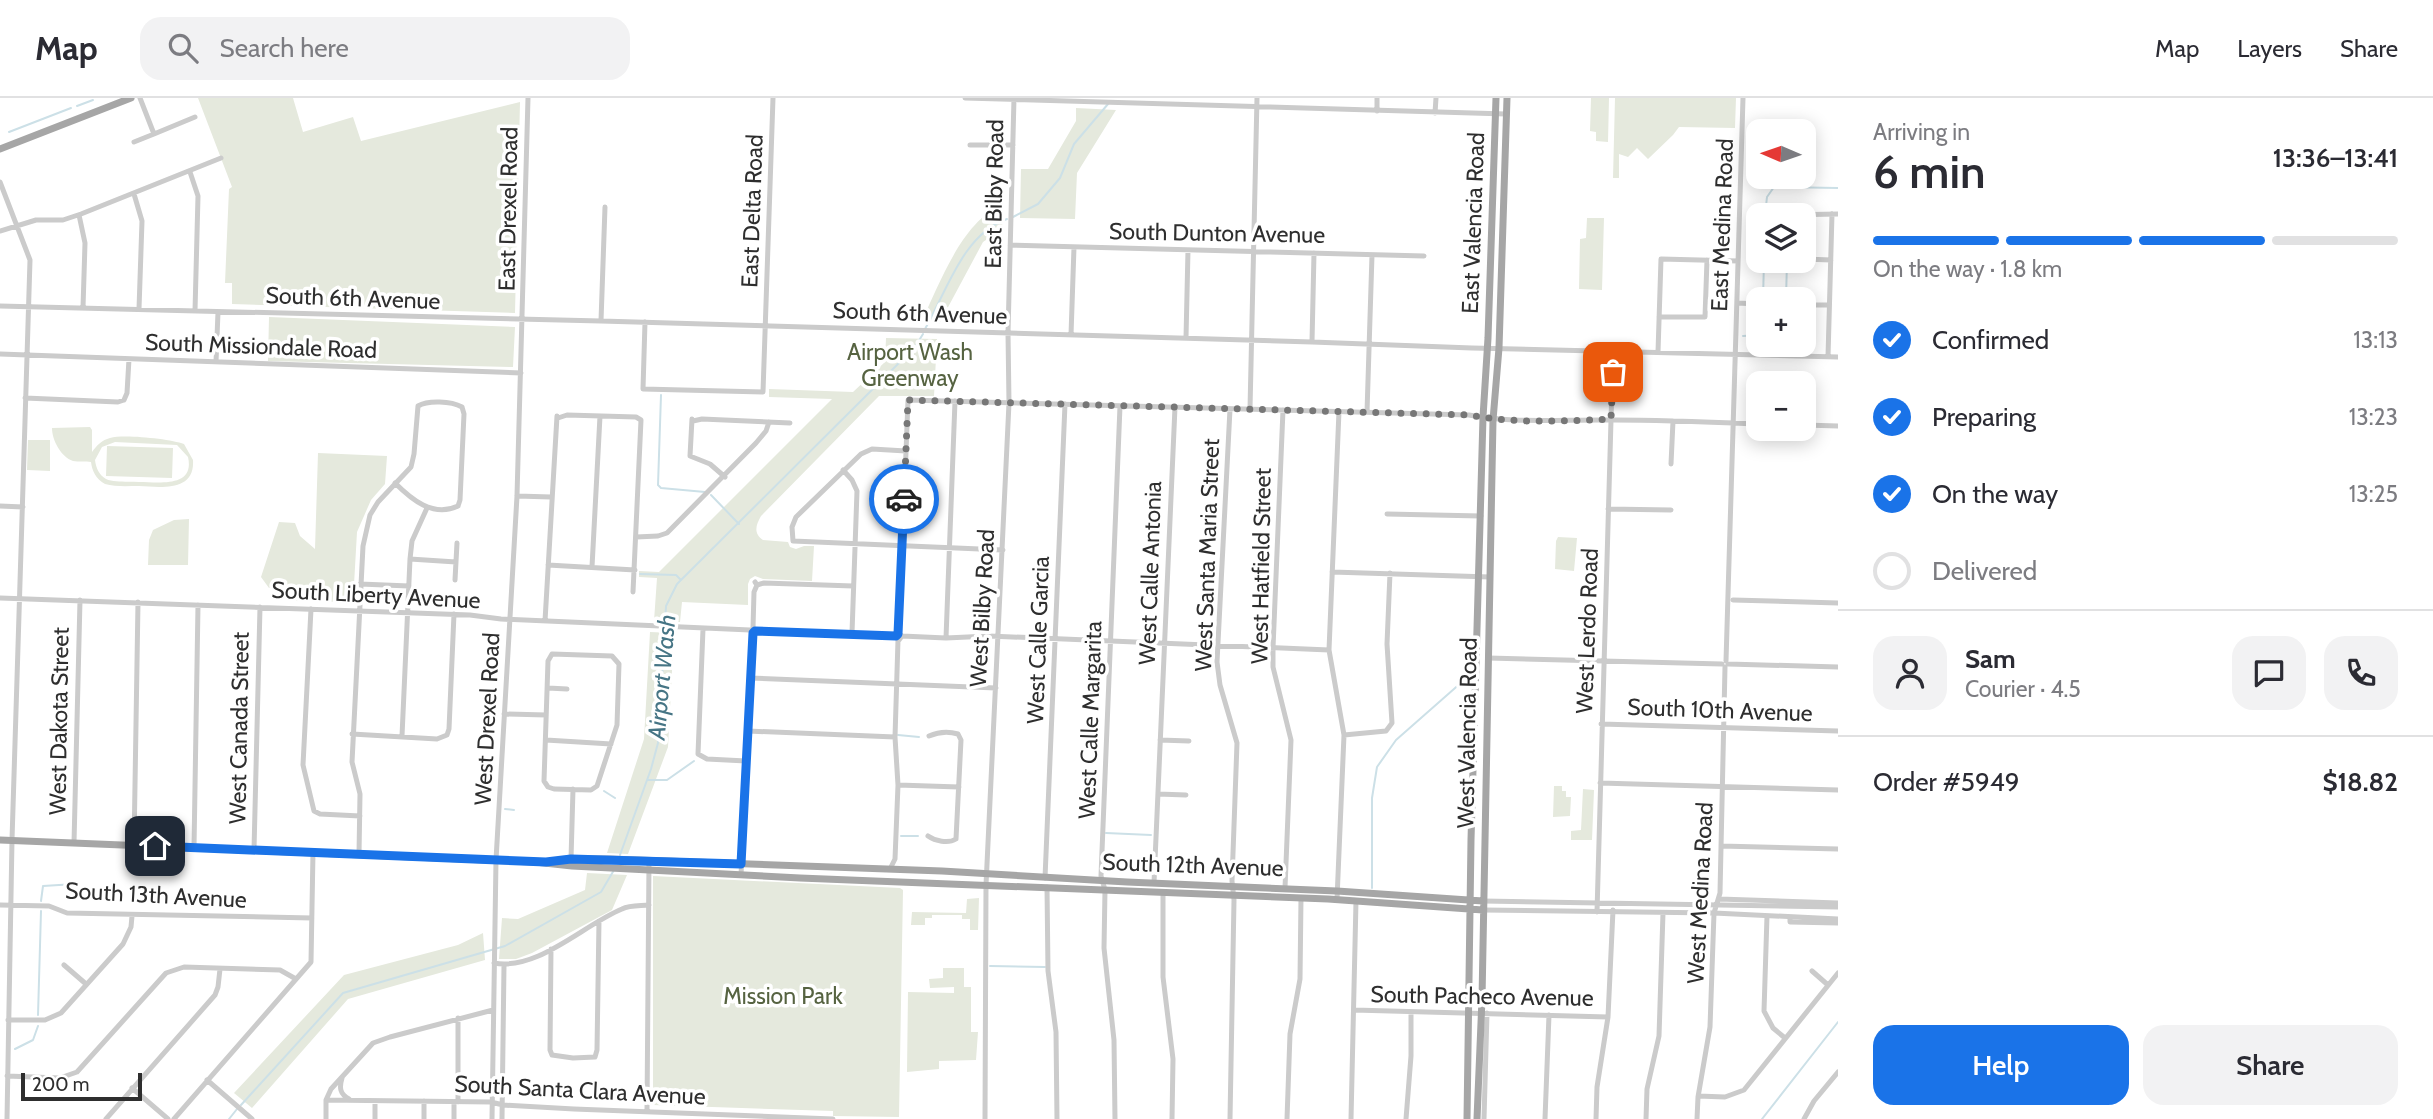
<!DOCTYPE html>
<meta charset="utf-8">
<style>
:root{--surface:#fff;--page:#f2f2f3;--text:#2b2b33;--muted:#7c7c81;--line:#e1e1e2;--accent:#1a73e8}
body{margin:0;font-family:Cabin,sans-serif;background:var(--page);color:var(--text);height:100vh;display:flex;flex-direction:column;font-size:26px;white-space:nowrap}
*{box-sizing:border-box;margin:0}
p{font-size:23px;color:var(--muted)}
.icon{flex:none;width:38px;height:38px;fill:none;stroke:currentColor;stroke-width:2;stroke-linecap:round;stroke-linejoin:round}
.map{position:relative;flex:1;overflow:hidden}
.side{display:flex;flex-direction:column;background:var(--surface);width:595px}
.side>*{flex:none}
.needle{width:46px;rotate:272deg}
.buttons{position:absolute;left:1746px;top:21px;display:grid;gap:14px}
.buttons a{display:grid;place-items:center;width:70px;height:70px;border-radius:14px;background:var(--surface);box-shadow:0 4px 18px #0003;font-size:35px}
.scale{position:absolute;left:21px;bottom:18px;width:121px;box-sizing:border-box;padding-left:7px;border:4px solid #2e2e2e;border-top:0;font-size:19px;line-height:24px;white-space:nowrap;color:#2e2e2e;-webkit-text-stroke:5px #fff;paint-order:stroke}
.pin{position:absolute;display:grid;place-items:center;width:60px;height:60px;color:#fff;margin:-30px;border-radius:14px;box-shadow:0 4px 10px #0006}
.courier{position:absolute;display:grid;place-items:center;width:70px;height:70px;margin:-35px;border:5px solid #1a73e8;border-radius:50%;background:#fff;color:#222;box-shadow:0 2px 9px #0007}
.overview em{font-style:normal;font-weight:600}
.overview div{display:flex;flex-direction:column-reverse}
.overview{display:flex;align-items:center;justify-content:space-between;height:119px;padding:0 35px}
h1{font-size:46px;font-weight:600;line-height:52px}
.bar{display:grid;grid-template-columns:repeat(4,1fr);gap:10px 7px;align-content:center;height:84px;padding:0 35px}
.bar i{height:9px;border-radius:5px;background:var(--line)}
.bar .selected{background:var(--accent)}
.bar p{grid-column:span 4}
.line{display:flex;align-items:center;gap:18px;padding:0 35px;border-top:2px solid var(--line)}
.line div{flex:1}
.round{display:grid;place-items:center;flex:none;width:74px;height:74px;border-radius:21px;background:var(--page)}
ol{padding:0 35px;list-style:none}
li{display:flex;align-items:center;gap:21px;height:77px}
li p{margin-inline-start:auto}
li .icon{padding:7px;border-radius:50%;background:var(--accent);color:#fff;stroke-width:4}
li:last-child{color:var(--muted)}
li i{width:38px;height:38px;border:4px solid var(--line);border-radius:50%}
.cta{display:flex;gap:14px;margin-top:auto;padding:14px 35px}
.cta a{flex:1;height:80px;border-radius:21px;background:var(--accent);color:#fff;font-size:28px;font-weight:600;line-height:80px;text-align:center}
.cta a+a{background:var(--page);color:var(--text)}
header{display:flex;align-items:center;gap:42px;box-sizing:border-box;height:98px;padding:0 35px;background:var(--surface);border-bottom:2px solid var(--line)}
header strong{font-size:33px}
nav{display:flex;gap:38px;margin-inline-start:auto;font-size:24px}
.search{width:490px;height:63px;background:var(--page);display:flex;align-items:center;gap:18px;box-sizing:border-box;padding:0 24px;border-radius:21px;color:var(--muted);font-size:26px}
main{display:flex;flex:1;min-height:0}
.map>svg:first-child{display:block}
.green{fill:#e5e9dd;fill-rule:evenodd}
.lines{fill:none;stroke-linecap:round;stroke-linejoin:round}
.stream{stroke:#cce0e7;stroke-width:2}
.minor{stroke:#cbcbcb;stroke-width:5}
.major{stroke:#a6a6a6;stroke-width:7}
.done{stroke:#777;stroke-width:7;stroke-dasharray:0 12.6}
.route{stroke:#1a73e8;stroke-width:9}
.labels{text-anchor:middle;stroke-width:7;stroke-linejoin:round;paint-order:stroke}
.street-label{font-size:23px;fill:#2e2e2e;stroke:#fff}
.park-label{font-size:23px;fill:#566341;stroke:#fff}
.water-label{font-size:24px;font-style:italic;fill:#467585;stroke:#fff}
</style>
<header>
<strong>Map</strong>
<div class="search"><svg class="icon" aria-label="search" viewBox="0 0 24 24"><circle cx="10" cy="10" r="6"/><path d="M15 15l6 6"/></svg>Search here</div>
<nav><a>Map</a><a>Layers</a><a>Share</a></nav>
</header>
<main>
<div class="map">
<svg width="1838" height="1021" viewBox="0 0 1838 1021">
<rect width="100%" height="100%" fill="#fff"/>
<path class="green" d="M198,0H293L303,34L353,19L361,43L520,4L515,215L232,206V185H225L229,91L232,89Z
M1591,0H1609L1608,44L1596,43V34L1590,33Z
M1615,0H1736L1735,30L1679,29L1673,37L1648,61L1637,50L1628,59L1619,56V80H1613Z
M1076,10L1116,12L1077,75L1075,121L1020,120L1021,71H1048L1076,23Z
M1003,106L1002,131L983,144L939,226L921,224C940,186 961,124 1003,106Z
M1587,120H1604L1602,192L1579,191L1580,141L1586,140Z
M269,219L515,229L513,269L268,263Z
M886,240L937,241L934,298H879L761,418C756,427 753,435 763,442L788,444L790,449L796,451L804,448H814L812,483L763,481L755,478L750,481L748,486V507L682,504L680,524L654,523L657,480L639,479V473L659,474L832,301L769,299V291L853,294L885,264Z
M90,329L92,332V354C97,347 102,342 110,340C124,336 170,341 184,346L193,362C195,394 161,389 139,388C128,388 115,389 105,386C96,381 92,373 91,364C86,363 78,364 73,363C61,359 52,342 52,330ZM115,344L177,347L188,359C195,390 159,384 139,384C129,383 115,385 106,381C99,377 96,370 95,362L102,349Z
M28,342H50V373L27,372Z
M107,348L173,350L172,380L106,378Z
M318,355L387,358L385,386L371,402L357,434L353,504L295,503L281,490H269L261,479L279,424L295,425L300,438L315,451Z
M189,421L188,467H148L149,442L153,432L174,422Z
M1558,439L1577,440L1574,473L1555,471L1556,443Z
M650,534L674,535L668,649L628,756L607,755L644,641Z
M1554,688H1562V693H1566V699H1571L1570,718L1553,719Z
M1583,691L1594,692L1592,742H1571V733L1581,732Z
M587,775L627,777L612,812L532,855L516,861H499L502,820L518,821L585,792Z
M653,778L900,790L903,792L899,1019L833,1018V1013L653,1007Z
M979,800L978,832H970V821H962V817H932V820H925V827H911L912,814L966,815L967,801Z
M483,835L485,862L348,901L252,1010L234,995L344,877L458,847Z
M943,870H964V889H971V934H978L976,962L939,963V971L907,974L908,894L954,895V889L930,890L929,881L943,880Z"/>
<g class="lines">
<path class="stream" d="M77,8L93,2
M9,34L71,10
M1765,117L1767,99L1774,89L1838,90
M1013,119L1038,106L1060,80L1074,46L1108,6
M1786,200L1787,164
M1763,201L1764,163
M925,231C947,193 963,136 1007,121
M1743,238L1759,237
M661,297L658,387L661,390L705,394
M711,397L739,426
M640,476L676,477L681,482
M665,525L666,508L677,486L915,249L923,236
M898,637L919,639
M648,682H667L694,663
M604,693L615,700
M505,711L514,712
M1106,735L1151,737
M901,738H918
M620,757L651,671L658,645L665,531
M1372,790V700L1377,669L1396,642L1471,576
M41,803L43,788L75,786
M990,868L1045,869
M38,917L41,813
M15,951L33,942L38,928
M241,1007L343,895L505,848L601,794L614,772
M229,1021L237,1011
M1762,1021L1838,924"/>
<path class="minor" d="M140,0L154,36L195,19
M965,0L1506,16
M1377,13V0
M1435,15L1436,0
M134,44L154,36
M970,47H1013
M190,74L198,98L195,213
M0,84L30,162L12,742L7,1021
M134,96L142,123L139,211
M79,117L85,145L83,210
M1784,117L1838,116
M0,133L36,122H63L81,116L221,60
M1010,147L1424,158
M1804,161L1831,162
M1737,205L1759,206
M1804,207H1829
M0,208L601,223L1312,244L1472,250L1838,259
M1659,219H1705L1707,162
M601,223L605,109
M645,224L643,291L763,294L773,0
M1071,237L1074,149
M1186,240L1188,152
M1312,244L1314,155
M1658,254L1661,161L1738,163
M0,256L521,275
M1828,259L1832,116
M216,264L218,214
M25,300L118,304L124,302
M124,302L127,295L129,261
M1250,311L1257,0
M1283,312L1273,550V569L1291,642L1285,790
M1367,314L1372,157
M558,320L567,317L636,319L641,322L633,494
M692,321L690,358L710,366L725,379
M693,323L702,321L790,325
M1804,327L1838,328
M906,353L872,351L861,356L796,419L792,429L793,443L1003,452
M1671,366L1673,323
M843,372L852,382L857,393L852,535
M395,385C411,401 433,420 458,408
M517,398L551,399
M0,408L23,409
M458,408L460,402L464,316L462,309
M1608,411L1671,412
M1387,416L1481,418
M636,439L658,438L667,435L756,345L766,333L769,324
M410,461L456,464
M548,467L635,472
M592,469L600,318
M1332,474L1490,479
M455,482L457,445
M360,486L409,488
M757,487L764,485L853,488
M0,500L470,517L501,521L750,532
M1733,502L1838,505
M311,511L303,667L314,713L320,716L360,718
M545,523L557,318
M753,530L754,494L757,487L755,484
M703,531L698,656L707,661L746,663
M755,533L896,538
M899,535L908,302L1469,317C1517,326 1565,321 1614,322C1662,322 1710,324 1759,326
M902,538L899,535L896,538L899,542L902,538L946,540L989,538L1329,552
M946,540L955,303
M552,556L612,558L619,566L617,627L597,688L591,692L554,691L548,689L544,683L548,563Z
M1488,560L1722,566
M1726,563L1743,0
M1728,566L1838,569
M750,580L996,590
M548,590L567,591
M504,616L546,617
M1601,626L1838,633
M748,633L895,639
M352,636L437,641L447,637L449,631L454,516
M1344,637L1386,633L1392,625L1387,546L1390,475
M402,638L410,461L412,443L427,410
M546,642L611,646
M1160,642L1189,643
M1600,685L1838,692
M898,687L959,689
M1158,696L1186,697
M928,738C935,743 948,746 956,741L961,642L958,636C948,633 938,634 929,638
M74,745L80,502
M134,748L138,504
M1721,748L1838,751
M194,750L198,507
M254,752L260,509
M359,756L360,696L352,664L363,448L370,417L378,404L411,369L414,356L418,308C428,302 451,303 462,309
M571,761L573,691
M890,771L895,761L898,687L895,639L898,542
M741,777L753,535
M1045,780L1065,306
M1154,785L1175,309
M1047,789L1048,873L1056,934L1057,1021
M1163,794V879L1173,961L1172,1021
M1337,801L1344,637L1329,552L1339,313
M1719,801L1838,805
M1483,803L1838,809
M0,807L49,808L67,815L312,820
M1483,812L1714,815L1838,821
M1597,814L1613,252
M1767,818L1764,913L1773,930L1785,940
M1790,819V824L1838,825
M551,851L550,952L552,957
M494,865C538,873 583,827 622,811C630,807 640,808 649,807
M64,867L86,886
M1812,873L1828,887
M1354,912L1608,919
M8,922H45L61,915L123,846L131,829L132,818
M552,957L573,960L595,959
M595,959L597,952L599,823
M7,978L60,980L77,974L166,875L184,869L280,872L296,881
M342,980C339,990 340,996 349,1001
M207,982L252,1021
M132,990L168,1021
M1698,998L1725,999L1744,992L1838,875
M326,1002L491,1004L503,1007L574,1011L833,1021
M458,1004V920
M647,1013L649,763
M106,1021L215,897L218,889L220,871
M174,1021L311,864L313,754
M326,1021V1002L331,991L373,945L390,939L493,912
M375,1021V1003
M424,1021V1003
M454,1021V1004
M492,1021L496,762L517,398L528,0
M502,1021L504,867
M985,1021L986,787L1009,305L1008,235L1014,0
M1115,1021L1114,942L1104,850L1105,792L1101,778L1120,308
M1230,1021L1234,802L1232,783L1237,645L1220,587L1217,564L1230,311
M1287,1021L1290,936L1300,881L1301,800
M1351,1021L1356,803
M1406,1021L1411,958V914
M1484,1021L1487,915
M1545,1021L1549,917
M1596,1021L1597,989L1608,919L1613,812
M1646,1021L1647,991L1659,938L1663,815
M1697,1021L1698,999L1710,929L1714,815L1720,795L1725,569
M1804,1021L1814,1003L1838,974"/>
<path class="major" d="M0,51L131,0
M0,742L535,764L572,768L800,780L1328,801L1483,812
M554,763L571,761H610L942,773L1127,784L1337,793L1483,803
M1467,1021L1471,742L1483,319L1488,240L1496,0
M1477,1021L1482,901L1493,322L1499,250L1507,0"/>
</g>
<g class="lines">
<path class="done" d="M904,401L908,302L1469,317C1516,326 1564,323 1611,321L1613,274"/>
<path class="route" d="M155,748L546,764L571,761L741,766L753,535L755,533L896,538L898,536L904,401"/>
</g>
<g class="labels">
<g class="street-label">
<text transform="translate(994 96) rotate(-89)" y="8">East Bilby Road</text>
<text transform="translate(508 111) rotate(-89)" y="8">East Drexel Road</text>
<text transform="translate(752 113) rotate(-88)" y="8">East Delta Road</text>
<text transform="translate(1473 125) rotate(-88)" y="8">East Valencia Road</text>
<text transform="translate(1722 127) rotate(-88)" y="8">East Medina Road</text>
<text transform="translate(1217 135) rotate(1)" y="8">South Dunton Avenue</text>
<text transform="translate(353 200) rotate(2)" y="8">South 6th Avenue</text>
<text transform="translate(920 215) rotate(2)" y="8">South 6th Avenue</text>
<text transform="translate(261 248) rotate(2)" y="8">South Missiondale Road</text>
<text transform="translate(1207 457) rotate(-88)" y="8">West Santa Maria Street</text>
<text transform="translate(1261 468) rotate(-89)" y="8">West Hatfield Street</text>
<text transform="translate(1150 475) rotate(-88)" y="8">West Calle Antonia</text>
<text transform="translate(376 497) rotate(3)" y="8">South Liberty Avenue</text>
<text transform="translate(982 510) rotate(-87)" y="8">West Bilby Road</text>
<text transform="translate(1587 533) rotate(-88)" y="8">West Lerdo Road</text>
<text transform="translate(1038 542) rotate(-88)" y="8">West Calle Garcia</text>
<text transform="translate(1720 612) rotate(2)" y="8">South 10th Avenue</text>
<text transform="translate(487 621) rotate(-87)" y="8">West Drexel Road</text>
<text transform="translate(1090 622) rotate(-88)" y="8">West Calle Margarita</text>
<text transform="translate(59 623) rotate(-89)" y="8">West Dakota Street</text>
<text transform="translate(239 630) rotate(-89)" y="8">West Canada Street</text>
<text transform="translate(1467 635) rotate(-89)" y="8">West Valencia Road</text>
<text transform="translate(1193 767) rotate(2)" y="8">South 12th Avenue</text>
<text transform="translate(1700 795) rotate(-87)" y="8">West Medina Road</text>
<text transform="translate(156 797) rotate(3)" y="8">South 13th Avenue</text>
<text transform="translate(1482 898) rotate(1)" y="8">South Pacheco Avenue</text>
<text transform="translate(580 992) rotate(3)" y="8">South Santa Clara Avenue</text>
</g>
<g class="park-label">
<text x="910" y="262">Airport Wash<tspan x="910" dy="26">Greenway</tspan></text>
<text x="783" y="906">Mission Park</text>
</g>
<g class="water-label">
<text transform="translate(662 579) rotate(-85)" y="8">Airport Wash</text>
</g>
</g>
</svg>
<div class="buttons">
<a><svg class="needle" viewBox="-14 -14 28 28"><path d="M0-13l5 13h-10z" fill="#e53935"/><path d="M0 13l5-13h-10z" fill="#7c7c81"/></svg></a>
<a><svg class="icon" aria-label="layers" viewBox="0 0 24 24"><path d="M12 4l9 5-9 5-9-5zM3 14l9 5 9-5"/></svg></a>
<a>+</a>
<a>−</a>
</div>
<div class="scale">200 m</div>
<div class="pin" style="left:1613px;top:274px;background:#ea580c"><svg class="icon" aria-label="bag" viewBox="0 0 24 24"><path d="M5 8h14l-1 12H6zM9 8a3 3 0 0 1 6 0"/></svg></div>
<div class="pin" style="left:155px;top:748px;background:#1f2937"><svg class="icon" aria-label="home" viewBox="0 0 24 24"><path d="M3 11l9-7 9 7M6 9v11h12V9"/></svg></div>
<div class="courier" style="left:904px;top:401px"><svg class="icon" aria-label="car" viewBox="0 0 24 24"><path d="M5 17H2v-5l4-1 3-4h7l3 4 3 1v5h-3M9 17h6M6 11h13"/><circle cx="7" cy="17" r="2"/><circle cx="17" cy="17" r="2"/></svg></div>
</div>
<section class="side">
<div class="overview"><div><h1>6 min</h1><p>Arriving in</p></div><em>13:36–13:41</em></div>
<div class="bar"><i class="selected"></i><i class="selected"></i><i class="selected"></i><i></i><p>On the way · 1.8 km</p></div>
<ol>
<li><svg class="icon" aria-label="check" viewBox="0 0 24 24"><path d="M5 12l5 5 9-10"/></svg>Confirmed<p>13:13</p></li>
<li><svg class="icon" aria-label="check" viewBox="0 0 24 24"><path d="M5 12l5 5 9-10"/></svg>Preparing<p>13:23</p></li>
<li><svg class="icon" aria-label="check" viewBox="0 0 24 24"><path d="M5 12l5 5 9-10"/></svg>On the way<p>13:25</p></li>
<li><i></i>Delivered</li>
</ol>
<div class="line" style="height:126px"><a class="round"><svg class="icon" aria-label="person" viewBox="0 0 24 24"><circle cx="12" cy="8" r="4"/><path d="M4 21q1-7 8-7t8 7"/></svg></a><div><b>Sam</b><p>Courier · 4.5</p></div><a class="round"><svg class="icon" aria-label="chat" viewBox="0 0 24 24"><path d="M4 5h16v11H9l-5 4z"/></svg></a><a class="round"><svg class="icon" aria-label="phone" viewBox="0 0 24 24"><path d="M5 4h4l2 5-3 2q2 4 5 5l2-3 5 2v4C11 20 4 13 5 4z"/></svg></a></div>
<div class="line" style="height:91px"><div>Order #5949</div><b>$18.82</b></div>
<div class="cta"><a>Help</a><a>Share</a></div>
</section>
</main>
